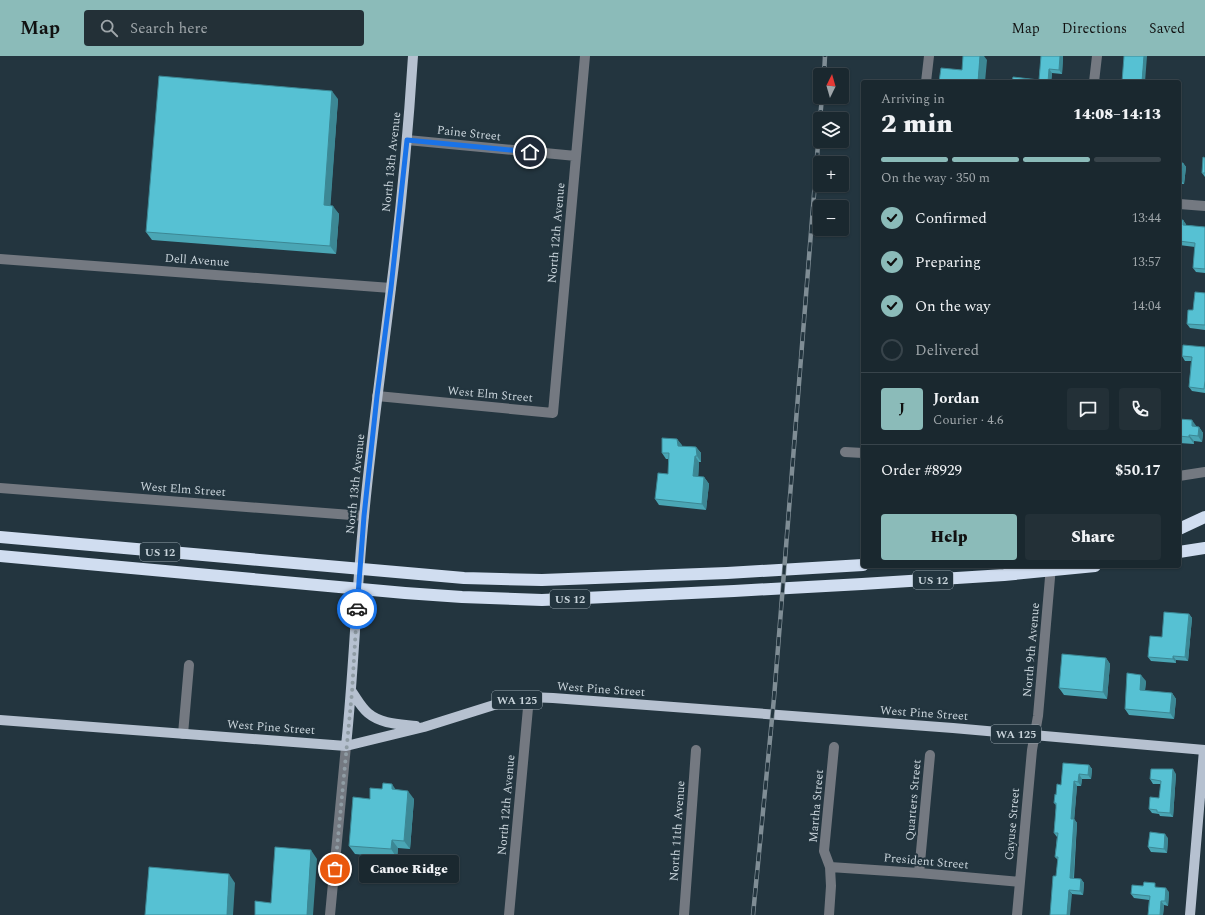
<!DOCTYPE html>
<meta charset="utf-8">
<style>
:root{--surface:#1a282f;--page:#233037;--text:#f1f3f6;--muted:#9fa6aa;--line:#38444b;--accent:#8bbbb9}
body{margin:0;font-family:Spectral,serif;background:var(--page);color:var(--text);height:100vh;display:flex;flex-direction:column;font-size:15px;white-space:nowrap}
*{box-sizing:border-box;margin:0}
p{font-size:13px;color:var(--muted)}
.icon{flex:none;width:22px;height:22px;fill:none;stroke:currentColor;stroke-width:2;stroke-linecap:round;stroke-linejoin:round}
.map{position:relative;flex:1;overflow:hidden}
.details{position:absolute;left:861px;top:24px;width:320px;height:488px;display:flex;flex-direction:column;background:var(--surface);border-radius:4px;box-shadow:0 1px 3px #0004,0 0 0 1px var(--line)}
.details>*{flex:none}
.needle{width:26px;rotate:5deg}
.tools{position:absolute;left:813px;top:12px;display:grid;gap:8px}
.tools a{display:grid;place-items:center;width:36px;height:36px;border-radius:4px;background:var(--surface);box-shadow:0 1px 3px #0004,0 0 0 1px var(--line);font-size:20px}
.pin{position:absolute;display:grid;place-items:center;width:34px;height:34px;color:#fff;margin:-17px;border:2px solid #fff;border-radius:50%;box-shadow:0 1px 4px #0007}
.courier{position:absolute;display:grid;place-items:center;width:40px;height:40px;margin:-20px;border:3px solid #1a73e8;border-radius:50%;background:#fff;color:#222;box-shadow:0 1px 5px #0007}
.bubble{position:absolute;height:28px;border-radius:4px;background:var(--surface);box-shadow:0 1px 3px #0004,0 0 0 1px var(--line);font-size:13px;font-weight:800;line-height:28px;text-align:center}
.headline em{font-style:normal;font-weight:800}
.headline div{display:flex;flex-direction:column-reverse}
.headline{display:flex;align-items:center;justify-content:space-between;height:68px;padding:0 20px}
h1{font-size:26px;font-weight:800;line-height:30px}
.bar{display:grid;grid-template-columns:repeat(4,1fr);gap:6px 4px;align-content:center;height:48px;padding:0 20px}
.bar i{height:5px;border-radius:3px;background:var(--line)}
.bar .on{background:var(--accent)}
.bar p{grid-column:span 4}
.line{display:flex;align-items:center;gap:10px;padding:0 20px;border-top:1px solid var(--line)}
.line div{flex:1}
.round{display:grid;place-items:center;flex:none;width:42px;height:42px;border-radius:4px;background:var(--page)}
ol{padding:0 20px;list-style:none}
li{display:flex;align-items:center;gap:12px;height:44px}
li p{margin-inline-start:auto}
li .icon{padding:4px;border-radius:50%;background:var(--accent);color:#111;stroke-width:4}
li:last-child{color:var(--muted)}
li i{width:22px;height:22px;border:2px solid var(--line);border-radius:50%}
.cta{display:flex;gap:8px;margin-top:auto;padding:8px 20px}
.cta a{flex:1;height:46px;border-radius:4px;background:var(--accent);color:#111;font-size:16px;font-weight:800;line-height:46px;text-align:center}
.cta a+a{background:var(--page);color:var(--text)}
header{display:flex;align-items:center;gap:24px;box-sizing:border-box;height:56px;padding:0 20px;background:var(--accent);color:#111}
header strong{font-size:19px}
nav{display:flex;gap:22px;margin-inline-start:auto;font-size:14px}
.search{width:280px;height:36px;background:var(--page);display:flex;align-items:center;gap:10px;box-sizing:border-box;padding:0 14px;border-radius:4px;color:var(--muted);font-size:15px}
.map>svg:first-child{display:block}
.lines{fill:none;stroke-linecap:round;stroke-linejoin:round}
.minor{stroke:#747981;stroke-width:10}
.major{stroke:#b6c1d0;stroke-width:10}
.highway{stroke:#d0ddf0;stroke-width:12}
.rail-casing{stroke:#7f8d95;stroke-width:4.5}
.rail{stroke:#23353f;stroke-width:3;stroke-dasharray:9;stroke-linecap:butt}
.wall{fill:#4aa6b5}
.shaded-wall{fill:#3c8794}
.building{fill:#56c1d3;stroke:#3c8794}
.done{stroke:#8f9ca4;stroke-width:4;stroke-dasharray:0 7.2}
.route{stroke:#1a73e8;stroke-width:5}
.labels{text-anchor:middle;stroke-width:4;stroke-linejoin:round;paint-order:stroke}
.shield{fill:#23353f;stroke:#97a4ac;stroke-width:1}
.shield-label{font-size:11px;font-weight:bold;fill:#c9d4db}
.street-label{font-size:12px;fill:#c9d4db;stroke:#23353f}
</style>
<header>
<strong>Map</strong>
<div class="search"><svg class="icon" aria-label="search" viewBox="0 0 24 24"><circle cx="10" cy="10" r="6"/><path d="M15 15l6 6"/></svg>Search here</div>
<nav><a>Map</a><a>Directions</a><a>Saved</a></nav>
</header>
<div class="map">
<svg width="1205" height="859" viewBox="0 0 1205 859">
<rect width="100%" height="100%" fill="#23353f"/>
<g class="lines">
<path class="minor" d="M926,26L929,0
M1094,26L1097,0
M407,84L576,100
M1179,148L1205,150
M0,203L391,232
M377,340L553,357L585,0
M845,396L863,397
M1179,420L1205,416
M0,432L364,460
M183,678L189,609
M830,811L919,817L1020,826
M919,817L930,699
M330,859L346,690
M509,859L529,641
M684,859L696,694
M829,859L831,830L830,811L824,795L834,691
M1017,859L1032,694L1038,660L1051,510"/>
<path class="major" d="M352,636C357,643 361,651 368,657C381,668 399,668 416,670
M0,664L346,690L424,671L494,649L529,641L553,642L953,672L1205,694
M346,690C354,613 356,537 364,460C371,384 382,308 391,232C401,155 408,78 413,0
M1190,859L1204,694"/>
<path class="highway" d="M1179,473L1205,461
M0,481L464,522L542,524L727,517L863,509
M1179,496L1205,492
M0,500L405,537L462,541L542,544L734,535L862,528L1004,519L1095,510"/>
<g class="rail-casing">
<path id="rail" d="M824,19L825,0
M820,63L822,41
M753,859L774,642L820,63"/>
</g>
<use href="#rail" class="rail"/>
</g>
<path class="wall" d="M1041,0H1063L1062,18L1052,17L1051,26H1012L1039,24Z
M338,43L330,149L339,158L336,198L152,184L146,176Z
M1205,102V121L1202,117Z
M1179,107H1183L1186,111L1184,128H1179Z
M1179,164H1183L1186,169L1205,171V217L1196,216L1193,212L1195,191L1179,189Z
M1205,237V274L1190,272L1187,268L1193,254Z
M1205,291V337L1192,335L1189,331L1191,305H1185L1182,300Z
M1179,363L1197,371H1199L1203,377L1202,386L1194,385V388L1179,387Z
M677,383L682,390L696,391L701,397V406H699L698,421H704L709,428L706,454L659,449L655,443L668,418V403H666L662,397Z
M1189,558L1192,562L1188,605L1176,604V607L1151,605L1148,601L1162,581Z
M1106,602L1110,608L1107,643L1064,639L1059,632Z
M1146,625L1145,635L1172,637L1176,643L1174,663L1129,659L1125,653Z
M1089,709L1092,713L1091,723H1082L1081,730H1077L1074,763L1077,767L1074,822L1081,823L1084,827L1083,839L1072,838L1056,820L1058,804L1055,801L1057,781L1054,777L1056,752V749L1054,747L1056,739L1061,729Z
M1176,718L1173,761L1160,760L1159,758L1152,757L1149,753L1159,742L1161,728H1153L1150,723Z
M396,734L414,743L410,793L398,792L397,802L355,798L349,790L370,743Z
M1168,782L1167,797L1151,796L1148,791Z
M1169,836L1168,850L1164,849L1163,859H1148L1149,844L1134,842L1131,838Z"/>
<path class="shaded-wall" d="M980,0H984L987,4L985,26H978Z
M1060,0H1063L1062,18L1059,14Z
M1144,0H1147L1145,26H1142Z
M1049,13L1052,17L1051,26H1048Z
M332,35L338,43L330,157L324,149Z
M1183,107L1186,111L1184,128L1181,124Z
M333,150L339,158L336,198L330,190Z
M1183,164L1186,168V173L1183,169Z
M1192,364L1197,371L1192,370Z
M1199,371L1203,377L1202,386L1198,380Z
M1189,379L1194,385V388L1189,381Z
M677,383L682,389V396L678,390Z
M696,391L701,397V406L697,400Z
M695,400L699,406L698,427L693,420Z
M704,421L709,428L706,454L702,448Z
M1189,558L1192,562L1188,605L1185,601Z
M1173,600L1176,604V607L1173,603Z
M1106,602L1110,608L1107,643L1103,636Z
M1141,619L1146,625L1144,641L1140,634Z
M1172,637L1176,643L1174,663L1170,657Z
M1089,709L1092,713L1091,723L1088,719Z
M1173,713L1176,718L1173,761L1170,757Z
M1079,718L1082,723L1081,730L1078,726Z
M1074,725L1077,730L1074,767L1071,763Z
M392,728L398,737L392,733Z
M408,735L414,743L410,793L404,785Z
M1074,763L1077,767L1073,826L1070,822Z
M1165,778L1168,782L1167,797L1164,793Z
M392,784L398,792L397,802L391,793Z
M311,794L317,803L313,859H307Z
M229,818L235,827L233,859H227Z
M1081,823L1084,827L1083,839L1080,835Z
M1166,832L1169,836L1168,850L1165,845Z
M1069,834L1072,838L1070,859H1067Z
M1161,845L1164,849L1163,859H1160Z"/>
<path class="building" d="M963,0H980L978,26H939L941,12L962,14Z
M1041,0H1060L1059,14L1049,13L1048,26H1012L1013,21L1039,24Z
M1124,0H1144L1142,26H1122Z
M159,20L332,35L324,149L333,150L330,190L146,176Z
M1203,101L1205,102V117H1202Z
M1179,107H1183L1181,124H1179Z
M1179,164H1183V169L1205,171V213L1193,212L1195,187L1179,185Z
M1195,236L1205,237V269L1187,268L1188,254H1193Z
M1183,289L1205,291V325L1204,333L1189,331L1192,301L1182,300Z
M1179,363L1192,364V370L1199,371L1198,380L1189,379V381L1179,380Z
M662,382L677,383L678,390L696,391L697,400H695L693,420L704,421L702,448L655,443L658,417L668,418L669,397H662Z
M1164,556L1189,558L1185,601L1173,600V603L1148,601L1150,580L1162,581Z
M1062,598L1106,602L1103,636L1059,632Z
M1127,617L1141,619L1140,634L1172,637L1170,657L1125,653Z
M1063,707L1089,709L1088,719L1079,718L1078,726L1074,725L1071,763H1074L1070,822L1081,823L1080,835L1069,834L1067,859H1050L1053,820H1056L1058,801H1055L1058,777H1054L1056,752V747H1054L1055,738L1056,739L1057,728L1061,729Z
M1151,713H1173L1170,757L1157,756V754L1149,753L1150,741L1159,742L1161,725L1150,723Z
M383,727L392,728V733L408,735L404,785L392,784L391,793L349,790L353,741L370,743V732L382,733Z
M1150,776L1165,778L1164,793L1148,791Z
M275,791L311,794L307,859H255V845L271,847Z
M149,811L229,818L227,859H145Z
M1144,826L1155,827V831L1166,832L1165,845H1161L1160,859H1148L1150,840L1131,838L1132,829L1143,830Z"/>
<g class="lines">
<path class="done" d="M335,813L352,636L357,553"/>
<path class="route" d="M357,553L364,460L377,340L391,232L407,84L530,96"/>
</g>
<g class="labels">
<g class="shield">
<rect x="140" y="487" width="40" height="18" rx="3"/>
<rect x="913" y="515" width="40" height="18" rx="3"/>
<rect x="550" y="534" width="40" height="18" rx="3"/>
<rect x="492" y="635" width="50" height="18" rx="3"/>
<rect x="991" y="669" width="50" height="18" rx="3"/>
</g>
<g class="shield-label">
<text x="160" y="500">US 12</text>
<text x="933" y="528">US 12</text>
<text x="570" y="547">US 12</text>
<text x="517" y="648">WA 125</text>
<text x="1016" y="682">WA 125</text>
</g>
<g class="street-label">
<text transform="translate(469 77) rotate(6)" y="4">Paine Street</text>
<text transform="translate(391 106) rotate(-84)" y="4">North 13th Avenue</text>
<text transform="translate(556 177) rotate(-85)" y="4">North 12th Avenue</text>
<text transform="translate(197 204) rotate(4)" y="4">Dell Avenue</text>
<text transform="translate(490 338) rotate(5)" y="4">West Elm Street</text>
<text transform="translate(355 428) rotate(-84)" y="4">North 13th Avenue</text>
<text transform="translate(183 433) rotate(4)" y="4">West Elm Street</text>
<text transform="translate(1031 594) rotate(-85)" y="4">North 9th Avenue</text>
<text transform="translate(601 633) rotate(4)" y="4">West Pine Street</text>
<text transform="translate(924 657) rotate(4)" y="4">West Pine Street</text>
<text transform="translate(271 671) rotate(4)" y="4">West Pine Street</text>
<text transform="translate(913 744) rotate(-85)" y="4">Quarters Street</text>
<text transform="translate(506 749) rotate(-85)" y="4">North 12th Avenue</text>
<text transform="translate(816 750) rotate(-85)" y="4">Martha Street</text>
<text transform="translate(1012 768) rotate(-85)" y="4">Cayuse Street</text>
<text transform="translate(677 775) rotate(-86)" y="4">North 11th Avenue</text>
<text transform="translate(926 805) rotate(5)" y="4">President Street</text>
</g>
</g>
</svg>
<div class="tools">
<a><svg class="needle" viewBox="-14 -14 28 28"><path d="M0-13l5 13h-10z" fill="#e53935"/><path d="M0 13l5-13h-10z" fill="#9fa6aa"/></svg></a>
<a><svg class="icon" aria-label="layers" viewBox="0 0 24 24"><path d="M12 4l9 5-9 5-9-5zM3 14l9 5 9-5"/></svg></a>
<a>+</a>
<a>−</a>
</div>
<div class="pin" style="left:335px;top:813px;background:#ea580c"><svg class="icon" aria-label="bag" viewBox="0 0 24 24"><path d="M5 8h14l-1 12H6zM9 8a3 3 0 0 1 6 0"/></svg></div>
<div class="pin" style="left:530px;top:96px;background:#1f2937"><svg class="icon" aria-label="home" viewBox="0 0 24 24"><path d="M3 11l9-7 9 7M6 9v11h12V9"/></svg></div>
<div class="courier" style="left:357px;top:553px"><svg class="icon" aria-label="car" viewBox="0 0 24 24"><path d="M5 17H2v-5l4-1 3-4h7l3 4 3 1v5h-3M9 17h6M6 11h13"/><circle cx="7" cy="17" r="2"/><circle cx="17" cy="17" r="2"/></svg></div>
<div class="bubble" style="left:359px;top:799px;width:100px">Canoe Ridge</div>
<section class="details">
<div class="headline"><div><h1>2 min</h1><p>Arriving in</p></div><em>14:08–14:13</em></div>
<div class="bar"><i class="on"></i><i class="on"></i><i class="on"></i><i></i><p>On the way · 350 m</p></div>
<ol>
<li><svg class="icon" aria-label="check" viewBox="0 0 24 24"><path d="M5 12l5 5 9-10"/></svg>Confirmed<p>13:44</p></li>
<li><svg class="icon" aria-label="check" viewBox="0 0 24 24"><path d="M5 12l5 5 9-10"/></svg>Preparing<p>13:57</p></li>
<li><svg class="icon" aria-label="check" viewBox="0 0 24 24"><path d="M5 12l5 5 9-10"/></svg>On the way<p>14:04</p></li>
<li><i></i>Delivered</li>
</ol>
<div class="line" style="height:72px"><b class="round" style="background:var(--accent);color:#111">J</b><div><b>Jordan</b><p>Courier · 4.6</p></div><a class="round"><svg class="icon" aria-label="chat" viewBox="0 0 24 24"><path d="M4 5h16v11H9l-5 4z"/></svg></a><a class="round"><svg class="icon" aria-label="phone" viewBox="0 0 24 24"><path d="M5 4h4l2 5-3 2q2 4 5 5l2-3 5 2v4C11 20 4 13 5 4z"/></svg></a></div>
<div class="line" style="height:52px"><div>Order #8929</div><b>$50.17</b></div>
<div class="cta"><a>Help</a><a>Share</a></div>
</section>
</div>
